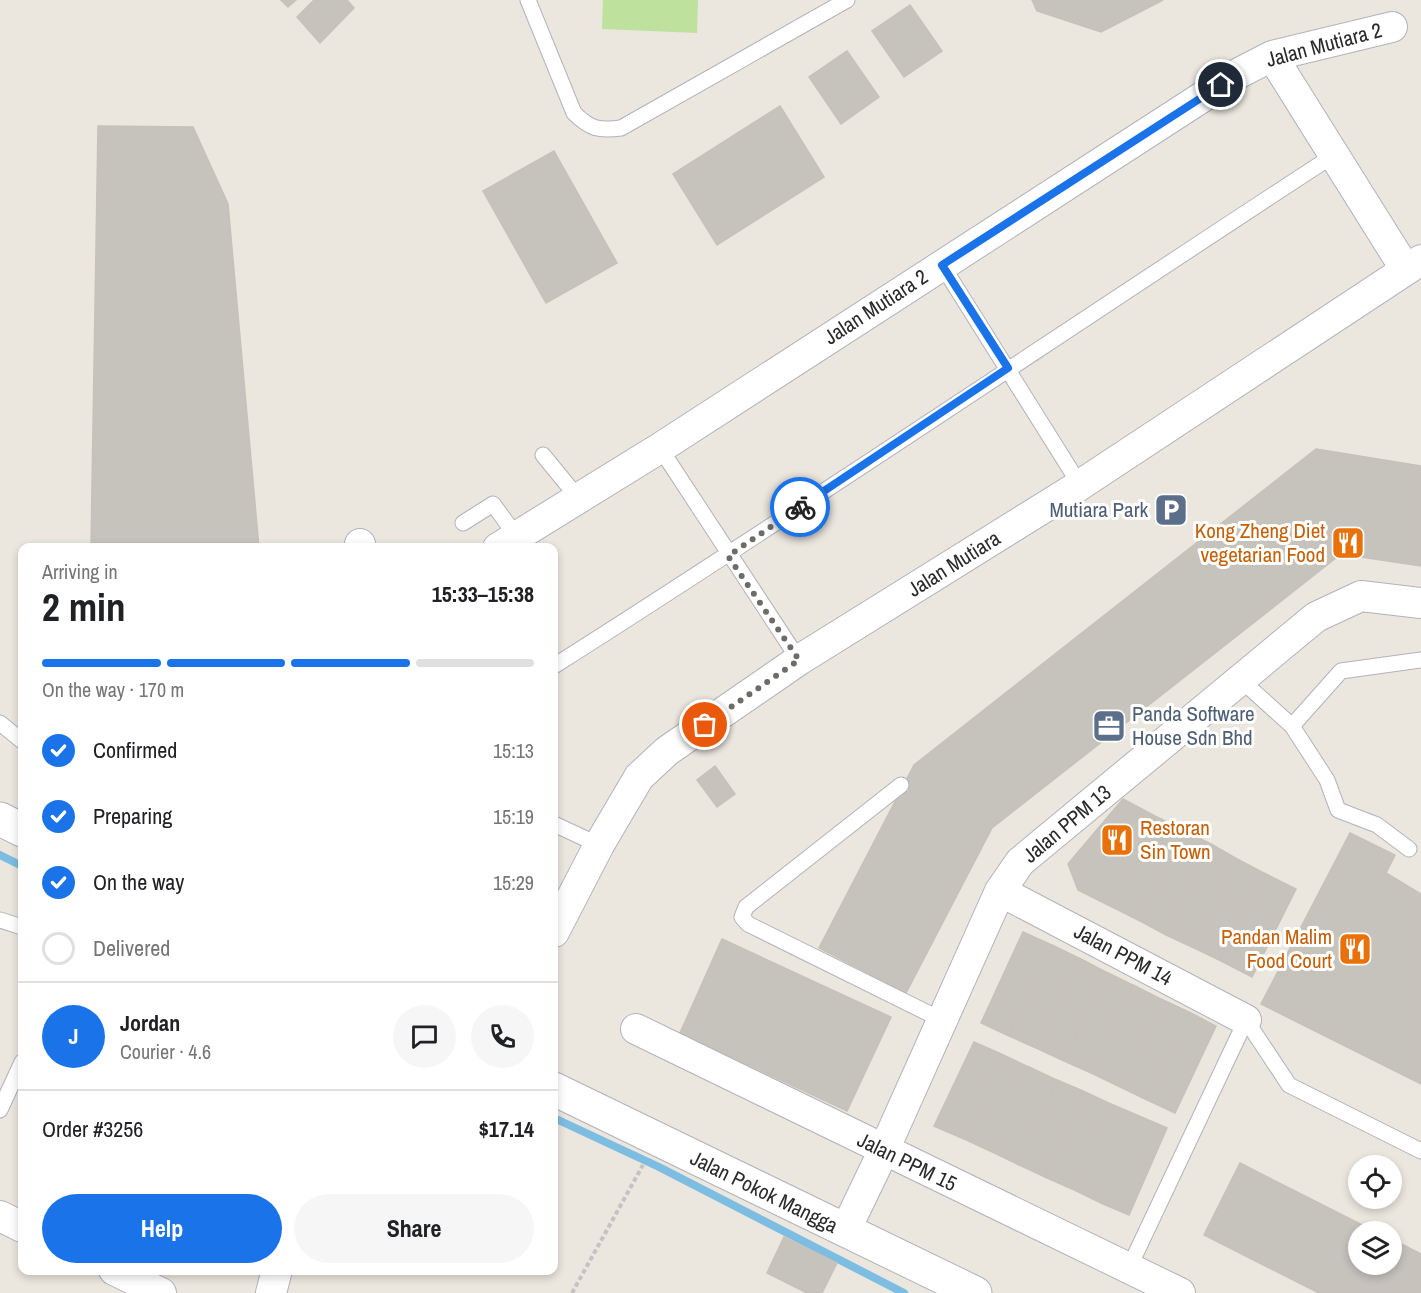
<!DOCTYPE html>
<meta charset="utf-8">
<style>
:root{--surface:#fff;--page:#f6f6f6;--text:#202124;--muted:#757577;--line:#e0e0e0;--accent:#1a73e8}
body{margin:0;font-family:"Archivo Narrow",sans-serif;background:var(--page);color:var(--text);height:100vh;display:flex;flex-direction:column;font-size:22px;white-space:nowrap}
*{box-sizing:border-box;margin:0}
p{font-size:20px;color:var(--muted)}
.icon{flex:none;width:33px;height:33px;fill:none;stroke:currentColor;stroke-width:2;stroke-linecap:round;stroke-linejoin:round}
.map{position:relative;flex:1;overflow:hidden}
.details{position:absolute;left:18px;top:543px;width:540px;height:732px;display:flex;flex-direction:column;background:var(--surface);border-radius:12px;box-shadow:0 3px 9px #0003}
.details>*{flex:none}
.fabs{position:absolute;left:1348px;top:1155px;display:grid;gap:12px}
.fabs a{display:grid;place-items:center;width:54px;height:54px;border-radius:50%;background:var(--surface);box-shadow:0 3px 9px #0003;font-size:30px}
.pin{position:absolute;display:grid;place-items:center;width:51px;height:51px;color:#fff;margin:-26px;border:3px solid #fff;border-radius:50%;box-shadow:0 2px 6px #0007}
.courier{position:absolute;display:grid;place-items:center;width:60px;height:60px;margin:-30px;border:4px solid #1a73e8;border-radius:50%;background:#fff;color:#222;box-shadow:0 2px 8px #0007}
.summary em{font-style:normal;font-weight:700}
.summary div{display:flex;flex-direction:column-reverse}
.summary{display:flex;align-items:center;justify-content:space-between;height:102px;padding:0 24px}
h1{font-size:39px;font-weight:700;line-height:45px}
.bar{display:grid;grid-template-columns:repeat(4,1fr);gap:9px 6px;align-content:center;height:72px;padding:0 24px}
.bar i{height:8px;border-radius:4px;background:var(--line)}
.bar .active{background:var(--accent)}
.bar p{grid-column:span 4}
.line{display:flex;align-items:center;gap:15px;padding:0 24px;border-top:2px solid var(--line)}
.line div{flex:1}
.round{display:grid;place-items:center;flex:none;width:63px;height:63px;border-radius:32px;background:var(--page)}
ol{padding:0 24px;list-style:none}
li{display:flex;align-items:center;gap:18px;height:66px}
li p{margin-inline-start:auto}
li .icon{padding:6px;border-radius:50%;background:var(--accent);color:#fff;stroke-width:4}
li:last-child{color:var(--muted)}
li i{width:33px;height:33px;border:3px solid var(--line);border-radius:50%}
.primary-button{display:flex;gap:12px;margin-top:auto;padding:12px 24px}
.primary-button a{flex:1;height:69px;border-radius:36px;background:var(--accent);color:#fff;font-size:24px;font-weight:700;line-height:69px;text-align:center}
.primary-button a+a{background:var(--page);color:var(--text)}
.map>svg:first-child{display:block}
.pitch{fill:#bee19d}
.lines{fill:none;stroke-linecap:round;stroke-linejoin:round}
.stream{stroke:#7cbde1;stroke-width:8}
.building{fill:#c6c3bd;stroke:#c6c2b8;stroke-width:1.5}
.service-casing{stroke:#b1b3bc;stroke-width:17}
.minor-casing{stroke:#b1b3bc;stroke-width:32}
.tertiary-casing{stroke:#b1b3bc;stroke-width:35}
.path{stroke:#c3c3c3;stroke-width:4;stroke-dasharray:4.5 3;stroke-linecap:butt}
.service{stroke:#fff;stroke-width:15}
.minor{stroke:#fff;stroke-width:30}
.tertiary{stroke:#fff;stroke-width:33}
.done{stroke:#6e6c69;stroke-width:6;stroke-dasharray:0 10.8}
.route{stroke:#1a73e8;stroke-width:8}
.labels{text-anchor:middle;stroke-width:6;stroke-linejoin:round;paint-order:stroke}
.street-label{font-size:21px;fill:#2a2a2a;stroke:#fff}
.service-label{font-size:21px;fill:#4e5e75;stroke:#fff;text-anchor:end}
.food-label{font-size:21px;fill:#c56008;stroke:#fff;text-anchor:end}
</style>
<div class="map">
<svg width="1421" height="1293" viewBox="0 0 1421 1293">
<rect width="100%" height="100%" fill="#ebe6de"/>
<path class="pitch" d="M603,0H698L697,33L602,29Z"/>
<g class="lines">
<path class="stream" d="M0,855L22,866
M554,1118L659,1167L904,1293"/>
</g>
<path class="building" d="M281,0H296L288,7Z
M314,0H347L354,8L320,43L297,17Z
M1032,0H1163L1101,32L1037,11Z
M910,5L942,51L904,77L872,31Z
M847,51L879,97L841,124L809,77Z
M780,106L824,177L717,245L673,174Z
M98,126L193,127L228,204L259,548H91Z
M554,151L617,263L546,303L483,191Z
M1316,449L1421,466V566L1341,554L992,828L906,993L819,948L914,765Z
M715,766L735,794L717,807L697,780Z
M1123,799L1157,817L1112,907L1078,890L1068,864Z
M1157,817L1185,831L1140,921L1112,907Z
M1185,831L1211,844L1166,935L1140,921Z
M1350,833L1395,855L1386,873L1421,894V1084L1261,1004Z
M1211,844L1239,860L1194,948L1166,935Z
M1239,860L1264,873L1219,960L1194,948Z
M1264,873L1296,889L1252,977L1219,960Z
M1023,932L1052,945L1009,1036L981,1023Z
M722,939L891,1017L847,1111L680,1033Z
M1052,945L1079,958L1036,1048L1009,1036Z
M1079,958L1106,972L1064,1061L1036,1048Z
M1106,972L1133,985L1091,1073L1064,1061Z
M1133,985L1161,999L1120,1087L1091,1073Z
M1161,999L1189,1012L1147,1100L1120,1087Z
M1189,1012L1216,1026L1175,1113L1147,1100Z
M974,1042L1001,1054L964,1139L934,1126Z
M1001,1054L1029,1067L990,1151L964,1139Z
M1029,1067L1057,1080L1019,1165L990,1151Z
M1057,1080L1083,1091L1045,1177L1019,1165Z
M1083,1091L1111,1104L1072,1189L1045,1177Z
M1111,1104L1139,1116L1101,1203L1072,1189Z
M1139,1116L1167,1128L1129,1215L1101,1203Z
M1240,1163L1376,1232H1359V1264H1392V1239L1421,1254V1293H1319L1204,1235Z
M784,1237L837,1263L822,1293H807L767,1273Z"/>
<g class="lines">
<g class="service-casing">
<path id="service" d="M528,0L574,113C590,129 599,131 621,128L847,0
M942,265L1080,485
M660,448L799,660
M543,455L579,499
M463,523L493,504L517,537
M554,666C816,500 1073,325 1334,155
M1241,680L1292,726
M0,723L22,741
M901,785L746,907L742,917L748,924L942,1020
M554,824L599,845
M1409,849L1377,825L1338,810L1327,780L1292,726L1341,671L1421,660
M0,920L22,927
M1246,1020L1289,1085L1421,1151
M0,1110L22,1062
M1128,1270L1246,1020"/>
</g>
<g class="minor-casing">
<path id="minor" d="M1272,56L1406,270
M360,544V548
M498,548L660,448L1241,72L1272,56L1392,27
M1000,891L1246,1020
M554,932L599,845L639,777L667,751L799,660L1080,485L1421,260
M636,1029L1180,1293
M0,1216L22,1227
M845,1231L884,1150L1000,891L1020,862L1316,617L1361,596L1421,603
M114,1270L161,1293
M271,1293L277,1270"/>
</g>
<g class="tertiary-casing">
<path id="tertiary" d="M0,819L22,830
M554,1089L975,1293"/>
</g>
<path class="path" d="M572,1293L643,1165"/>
<use href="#service" class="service"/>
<use href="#minor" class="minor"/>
<use href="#tertiary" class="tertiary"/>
</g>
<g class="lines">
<path class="done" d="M705,725L799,660L728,556L800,507"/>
<path class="route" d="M800,507L1008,368L942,265L1221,85"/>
</g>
<defs>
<g id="parking-square" transform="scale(1.725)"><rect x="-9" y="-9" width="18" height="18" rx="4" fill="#5c6f8a" stroke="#fff"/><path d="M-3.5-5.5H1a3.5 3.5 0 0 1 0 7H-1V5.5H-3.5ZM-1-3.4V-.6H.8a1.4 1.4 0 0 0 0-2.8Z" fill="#fff"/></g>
<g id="restaurant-square" transform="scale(1.725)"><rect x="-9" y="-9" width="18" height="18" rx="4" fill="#e8710a" stroke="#fff"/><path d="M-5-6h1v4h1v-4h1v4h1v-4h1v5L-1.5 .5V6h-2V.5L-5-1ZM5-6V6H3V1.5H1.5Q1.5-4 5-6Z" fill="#fff"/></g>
<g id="office-square" transform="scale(1.725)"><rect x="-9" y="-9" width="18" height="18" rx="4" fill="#5c6f8a" stroke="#fff"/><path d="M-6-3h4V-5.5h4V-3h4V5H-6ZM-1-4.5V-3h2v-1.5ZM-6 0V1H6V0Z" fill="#fff"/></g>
</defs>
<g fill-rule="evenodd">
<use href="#parking-square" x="1171" y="510"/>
<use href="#restaurant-square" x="1348" y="543"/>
<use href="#office-square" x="1109" y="726"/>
<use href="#restaurant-square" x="1117" y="840"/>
<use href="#restaurant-square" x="1355" y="949"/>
</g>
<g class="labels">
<g class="street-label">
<text transform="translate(1324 45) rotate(-15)" y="7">Jalan Mutiara 2</text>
<text transform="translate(876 307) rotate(-33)" y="7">Jalan Mutiara 2</text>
<text transform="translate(954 564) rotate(-32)" y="7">Jalan Mutiara</text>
<text transform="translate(1067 824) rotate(-40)" y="7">Jalan PPM 13</text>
<text transform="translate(1123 955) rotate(28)" y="7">Jalan PPM 14</text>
<text transform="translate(907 1162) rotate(26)" y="7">Jalan PPM 15</text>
<text transform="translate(764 1192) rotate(26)" y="7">Jalan Pokok Mangga</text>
</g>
<g class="service-label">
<text x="1148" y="517">Mutiara Park</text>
<text x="1132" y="721" text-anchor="start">Panda Software<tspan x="1132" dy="24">House Sdn Bhd</tspan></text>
</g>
<g class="food-label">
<text x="1325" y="538">Kong Zheng Diet<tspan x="1325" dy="24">vegetarian Food</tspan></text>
<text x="1140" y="835" text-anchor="start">Restoran<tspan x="1140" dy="24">Sin Town</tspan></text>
<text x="1332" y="944">Pandan Malim<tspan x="1332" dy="24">Food Court</tspan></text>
</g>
</g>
</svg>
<div class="fabs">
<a><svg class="icon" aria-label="locate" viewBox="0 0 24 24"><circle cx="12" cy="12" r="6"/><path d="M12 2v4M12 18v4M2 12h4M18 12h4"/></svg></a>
<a><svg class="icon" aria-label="layers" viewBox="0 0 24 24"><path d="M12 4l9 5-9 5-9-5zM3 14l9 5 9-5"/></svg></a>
</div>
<div class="pin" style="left:705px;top:725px;background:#ea580c"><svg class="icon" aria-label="bag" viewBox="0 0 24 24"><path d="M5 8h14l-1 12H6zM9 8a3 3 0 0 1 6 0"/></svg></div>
<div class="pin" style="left:1221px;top:85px;background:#1f2937"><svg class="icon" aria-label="home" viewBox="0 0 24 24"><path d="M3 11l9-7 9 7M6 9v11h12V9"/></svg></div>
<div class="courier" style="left:800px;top:507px"><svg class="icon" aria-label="bike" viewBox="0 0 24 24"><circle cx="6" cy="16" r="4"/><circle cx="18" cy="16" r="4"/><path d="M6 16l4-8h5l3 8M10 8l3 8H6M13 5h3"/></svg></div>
<section class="details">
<div class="summary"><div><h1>2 min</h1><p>Arriving in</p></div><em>15:33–15:38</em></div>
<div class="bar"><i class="active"></i><i class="active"></i><i class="active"></i><i></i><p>On the way · 170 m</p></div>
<ol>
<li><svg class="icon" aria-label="check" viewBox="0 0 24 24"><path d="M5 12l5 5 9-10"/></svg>Confirmed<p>15:13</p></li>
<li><svg class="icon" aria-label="check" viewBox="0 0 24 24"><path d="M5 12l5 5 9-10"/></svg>Preparing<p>15:19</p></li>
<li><svg class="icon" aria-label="check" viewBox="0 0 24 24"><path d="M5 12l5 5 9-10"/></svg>On the way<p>15:29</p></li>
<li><i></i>Delivered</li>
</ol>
<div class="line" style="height:108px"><b class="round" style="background:var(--accent);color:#fff">J</b><div><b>Jordan</b><p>Courier · 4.6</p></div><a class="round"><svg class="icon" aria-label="chat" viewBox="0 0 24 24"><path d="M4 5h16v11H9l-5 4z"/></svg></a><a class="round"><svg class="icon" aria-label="phone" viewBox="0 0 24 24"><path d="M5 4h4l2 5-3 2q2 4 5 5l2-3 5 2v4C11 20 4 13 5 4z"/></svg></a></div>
<div class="line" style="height:78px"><div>Order #3256</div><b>$17.14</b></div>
<div class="primary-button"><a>Help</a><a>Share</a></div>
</section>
</div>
